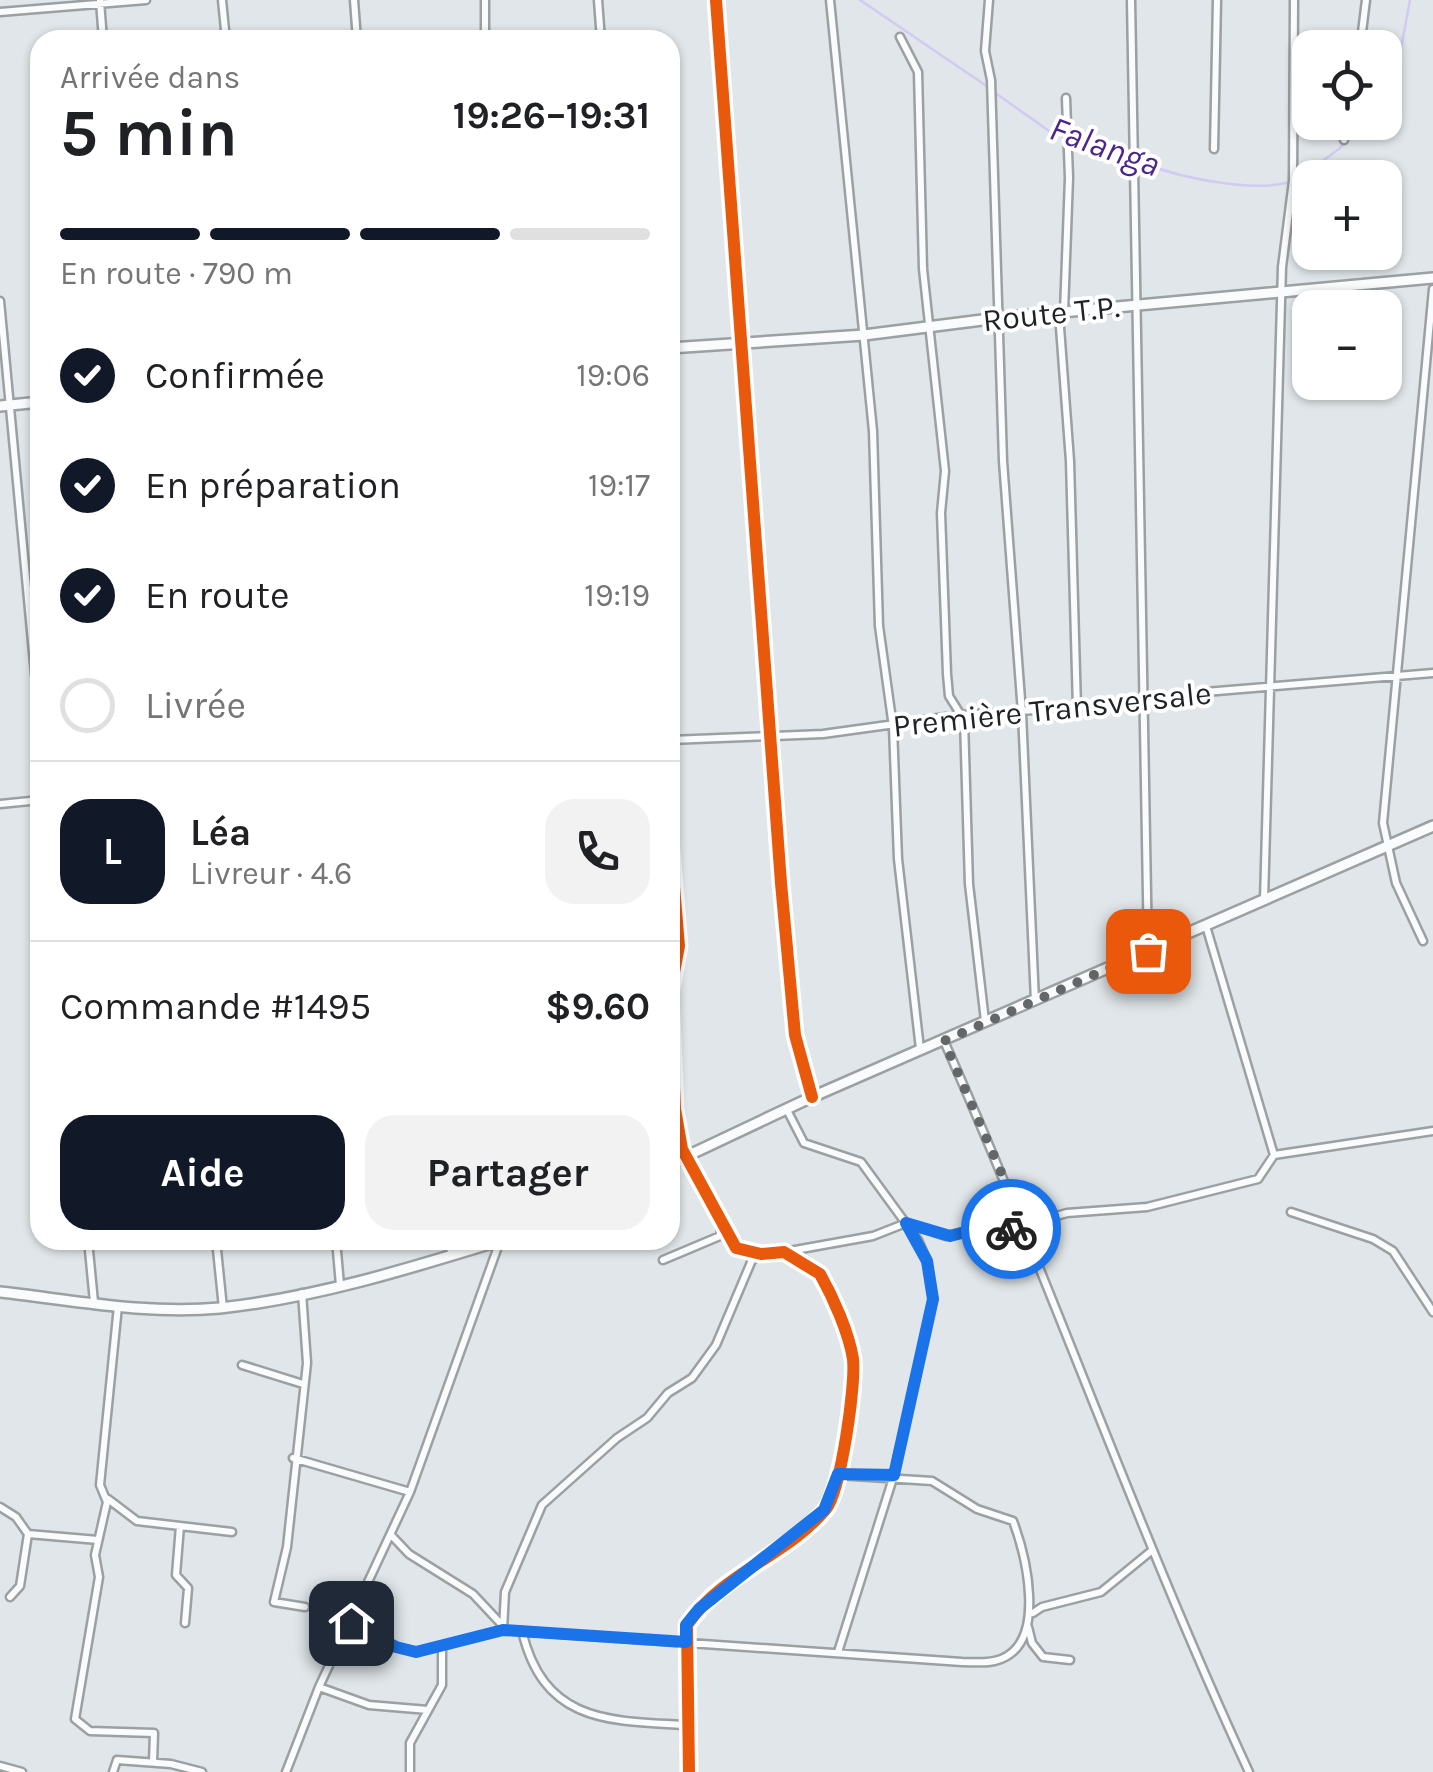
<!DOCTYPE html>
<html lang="fr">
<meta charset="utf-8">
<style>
:root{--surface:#fff;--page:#f2f2f2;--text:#202124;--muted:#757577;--line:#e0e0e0;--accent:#111827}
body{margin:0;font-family:Karla,sans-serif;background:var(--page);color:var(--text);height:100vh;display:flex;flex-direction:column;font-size:38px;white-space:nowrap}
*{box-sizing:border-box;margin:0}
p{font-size:32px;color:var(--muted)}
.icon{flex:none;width:55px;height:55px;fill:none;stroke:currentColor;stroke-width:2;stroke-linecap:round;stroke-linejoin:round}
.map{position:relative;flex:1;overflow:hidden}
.sheet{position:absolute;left:30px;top:30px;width:650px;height:1220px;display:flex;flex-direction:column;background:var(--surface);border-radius:30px;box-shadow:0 2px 8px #0004}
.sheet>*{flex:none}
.buttons{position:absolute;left:1292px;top:30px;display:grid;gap:20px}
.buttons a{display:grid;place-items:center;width:110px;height:110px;border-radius:20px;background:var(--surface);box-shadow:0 2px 8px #0004;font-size:50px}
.pin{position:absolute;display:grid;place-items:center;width:85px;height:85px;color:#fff;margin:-42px;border-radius:20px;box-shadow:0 5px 15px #0006}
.courier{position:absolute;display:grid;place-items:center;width:100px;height:100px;margin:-50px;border:8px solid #1a73e8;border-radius:50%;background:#fff;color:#222;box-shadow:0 2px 12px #0007}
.overview em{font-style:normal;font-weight:700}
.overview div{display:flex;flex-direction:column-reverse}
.overview{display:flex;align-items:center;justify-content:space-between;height:170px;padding:0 30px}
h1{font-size:65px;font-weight:700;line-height:75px}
.bar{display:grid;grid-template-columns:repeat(4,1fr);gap:15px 10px;align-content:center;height:120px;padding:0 30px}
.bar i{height:12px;border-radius:8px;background:var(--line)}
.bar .active{background:var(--accent)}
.bar p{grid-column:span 4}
.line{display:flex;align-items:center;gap:25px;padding:0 30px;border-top:2px solid var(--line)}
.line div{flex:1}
.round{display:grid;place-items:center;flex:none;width:105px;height:105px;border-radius:30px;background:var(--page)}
ol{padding:0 30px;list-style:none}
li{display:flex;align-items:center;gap:30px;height:110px}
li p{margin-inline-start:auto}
li .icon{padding:10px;border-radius:50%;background:var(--accent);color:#fff;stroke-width:4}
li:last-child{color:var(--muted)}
li i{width:55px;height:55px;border:5px solid var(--line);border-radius:50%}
.button{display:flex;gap:20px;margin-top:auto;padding:20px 30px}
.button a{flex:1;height:115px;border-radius:30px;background:var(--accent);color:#fff;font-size:40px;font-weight:700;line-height:115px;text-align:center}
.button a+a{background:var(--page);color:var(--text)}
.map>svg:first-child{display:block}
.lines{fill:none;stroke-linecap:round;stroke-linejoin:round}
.stream{stroke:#d1caf2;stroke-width:2.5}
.minor-casing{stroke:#9ba0a2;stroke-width:11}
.tertiary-casing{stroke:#9ba0a2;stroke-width:14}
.minor{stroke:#fafbfc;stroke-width:6}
.tertiary{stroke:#fafbfc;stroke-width:9}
.cycleway-casing{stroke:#fff;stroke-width:19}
.cycleway{stroke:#e8590c;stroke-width:12}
.done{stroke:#63676a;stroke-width:10;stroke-dasharray:0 18}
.route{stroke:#1a73e8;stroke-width:12}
.labels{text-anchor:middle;stroke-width:8;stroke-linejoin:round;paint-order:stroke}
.street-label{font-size:32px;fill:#1f2325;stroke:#fff}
.water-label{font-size:35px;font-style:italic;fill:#4b258c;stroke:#fff}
</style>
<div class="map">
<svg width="1433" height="1772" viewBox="0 0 1433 1772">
<rect width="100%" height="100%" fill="#e0e6e9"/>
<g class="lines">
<path class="stream" d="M860,0L988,87
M994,92L1049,131L1130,156
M1385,92L1396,76L1410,0
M1137,160C1173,177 1252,193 1290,182
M1297,179L1339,149L1364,122"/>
<g class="minor-casing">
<path id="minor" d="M222,0L226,40
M354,0L357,40
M485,0V40
M598,0L601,40
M716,0L781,883L795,1035L812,1097
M830,0L873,431L879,626L893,727L898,859L920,1049
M989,0L985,51L991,80L1003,461L1022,713L1035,1001
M1131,0L1148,951
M100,1L103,40
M0,12L146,0
M900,37L918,72L923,269L945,471L941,513L947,674L949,696L964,720L969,884L985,1021
M1360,48L1366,0
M1344,140L1347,122
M1214,149L1217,0
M0,301L40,727
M1064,312L1069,178L1066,98
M1059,314L1070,461L1077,708
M670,740L823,734L960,715L1143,703L1205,692L1433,673
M0,804L40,800
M670,839L679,946L670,994L675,1109L682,1149L736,1248L761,1254L784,1252L820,1274C833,1297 849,1333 853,1359C856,1384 841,1490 826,1509C787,1556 723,1572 687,1625L689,1772
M1264,900L1282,267L1293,181L1294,0
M1206,926L1274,1155
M1423,941L1396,883L1383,823L1433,289
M944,1041C1051,1282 1138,1532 1249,1772
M786,1108L804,1143L861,1162L918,1240L927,1261L933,1299L894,1475L838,1652
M1291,1212L1373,1239L1393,1251L1433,1312
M88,1240L94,1302
M216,1240L223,1308
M336,1240L340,1285
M450,1240L451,1255
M784,1252L873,1236L906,1223L946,1236L989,1226L1010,1229L1067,1213L1147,1207L1258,1179L1274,1155L1433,1131
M663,1260L720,1236L722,1221
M302,1293L307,1363L287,1547L274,1602L305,1607
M118,1306L100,1485L107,1502L95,1555L99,1577L75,1719L90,1731L154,1733L153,1762
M242,1365L303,1384
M293,1458L410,1492
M108,1499L137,1521L232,1532
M0,1507L16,1517L28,1534L20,1586L10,1597
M180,1526L176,1575L188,1588L185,1623
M28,1534L98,1540
M391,1535L409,1554L473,1594L503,1626
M1033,1613L1042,1607L1101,1592L1150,1552
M351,1623L396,1647L417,1652L503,1630L962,1662C974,1662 989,1664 1001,1659C1047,1641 1026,1556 1013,1521L977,1509L932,1481L838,1475
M1028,1627L1032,1643L1043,1657L1070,1660
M503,1630L505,1592L542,1505L617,1438L647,1418L668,1393L692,1378L716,1345L752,1260L760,1255
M522,1631C544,1723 608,1721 688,1725
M319,1687L369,1705L428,1710
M0,1766L22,1772
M113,1772L117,1760L171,1764L202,1772
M286,1772L319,1687L410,1492L500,1241
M410,1772V1743L442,1685V1649"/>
</g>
<g class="tertiary-casing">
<path id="tertiary" d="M670,348L864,335L998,318L1433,278
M0,406L40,402
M670,1164L812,1097L1433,826
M0,1292C72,1300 147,1315 220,1308C315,1298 411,1268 502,1240"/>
</g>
<use href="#minor" class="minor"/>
<use href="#tertiary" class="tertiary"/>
<g class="cycleway-casing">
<path id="cycleway" d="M716,0L781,883L795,1035L812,1097
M670,839L679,946L670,994L675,1109L682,1149L736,1248L761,1254L784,1252L820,1274C833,1297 849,1333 853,1359C856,1384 841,1490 826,1509C787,1556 723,1572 687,1625L689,1772"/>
</g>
<use href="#cycleway" class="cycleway"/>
</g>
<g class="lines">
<path class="done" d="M1011,1229L1024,1225L944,1041L1148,951"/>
<path class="route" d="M351,1623L396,1647L416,1652L503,1630L686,1642V1625L699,1609L824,1510L838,1474L894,1475L933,1299L927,1261L906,1223L950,1236L989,1226L1011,1229"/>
</g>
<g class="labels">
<g class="street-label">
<text transform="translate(1051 313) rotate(-6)" y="11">Route T.P.</text>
<text transform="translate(1052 709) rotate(-6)" y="11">Première Transversale</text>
</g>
<g class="water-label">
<text transform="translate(1105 146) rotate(20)" y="12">Falanga</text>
</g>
</g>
</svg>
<div class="buttons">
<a><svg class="icon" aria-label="locate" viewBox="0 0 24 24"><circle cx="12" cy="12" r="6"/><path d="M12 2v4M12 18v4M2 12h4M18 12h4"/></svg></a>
<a>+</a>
<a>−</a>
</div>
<div class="pin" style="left:1148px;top:951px;background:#ea580c"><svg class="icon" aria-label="bag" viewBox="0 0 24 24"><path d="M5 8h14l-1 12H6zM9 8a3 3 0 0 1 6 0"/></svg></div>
<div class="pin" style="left:351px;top:1623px;background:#1f2937"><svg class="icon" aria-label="home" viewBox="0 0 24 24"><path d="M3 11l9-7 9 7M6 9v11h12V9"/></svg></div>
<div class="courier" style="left:1011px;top:1229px"><svg class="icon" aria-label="bike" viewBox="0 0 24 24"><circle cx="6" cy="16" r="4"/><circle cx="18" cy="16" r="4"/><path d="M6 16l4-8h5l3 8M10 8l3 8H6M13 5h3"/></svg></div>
<section class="sheet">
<div class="overview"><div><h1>5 min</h1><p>Arrivée dans</p></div><em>19:26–19:31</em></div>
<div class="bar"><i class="active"></i><i class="active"></i><i class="active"></i><i></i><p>En route · 790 m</p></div>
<ol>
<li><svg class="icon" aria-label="check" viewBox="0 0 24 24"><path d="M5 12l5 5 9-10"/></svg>Confirmée<p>19:06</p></li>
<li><svg class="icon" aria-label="check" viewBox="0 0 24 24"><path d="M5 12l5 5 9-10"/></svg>En préparation<p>19:17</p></li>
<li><svg class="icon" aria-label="check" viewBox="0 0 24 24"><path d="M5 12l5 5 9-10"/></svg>En route<p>19:19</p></li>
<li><i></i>Livrée</li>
</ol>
<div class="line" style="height:180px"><b class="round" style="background:var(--accent);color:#fff">L</b><div><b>Léa</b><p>Livreur · 4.6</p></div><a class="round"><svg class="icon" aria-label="phone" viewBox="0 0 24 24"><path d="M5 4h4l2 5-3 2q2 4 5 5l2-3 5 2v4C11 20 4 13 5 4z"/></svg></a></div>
<div class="line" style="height:130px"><div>Commande #1495</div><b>$9.60</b></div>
<div class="button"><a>Aide</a><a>Partager</a></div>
</section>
</div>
